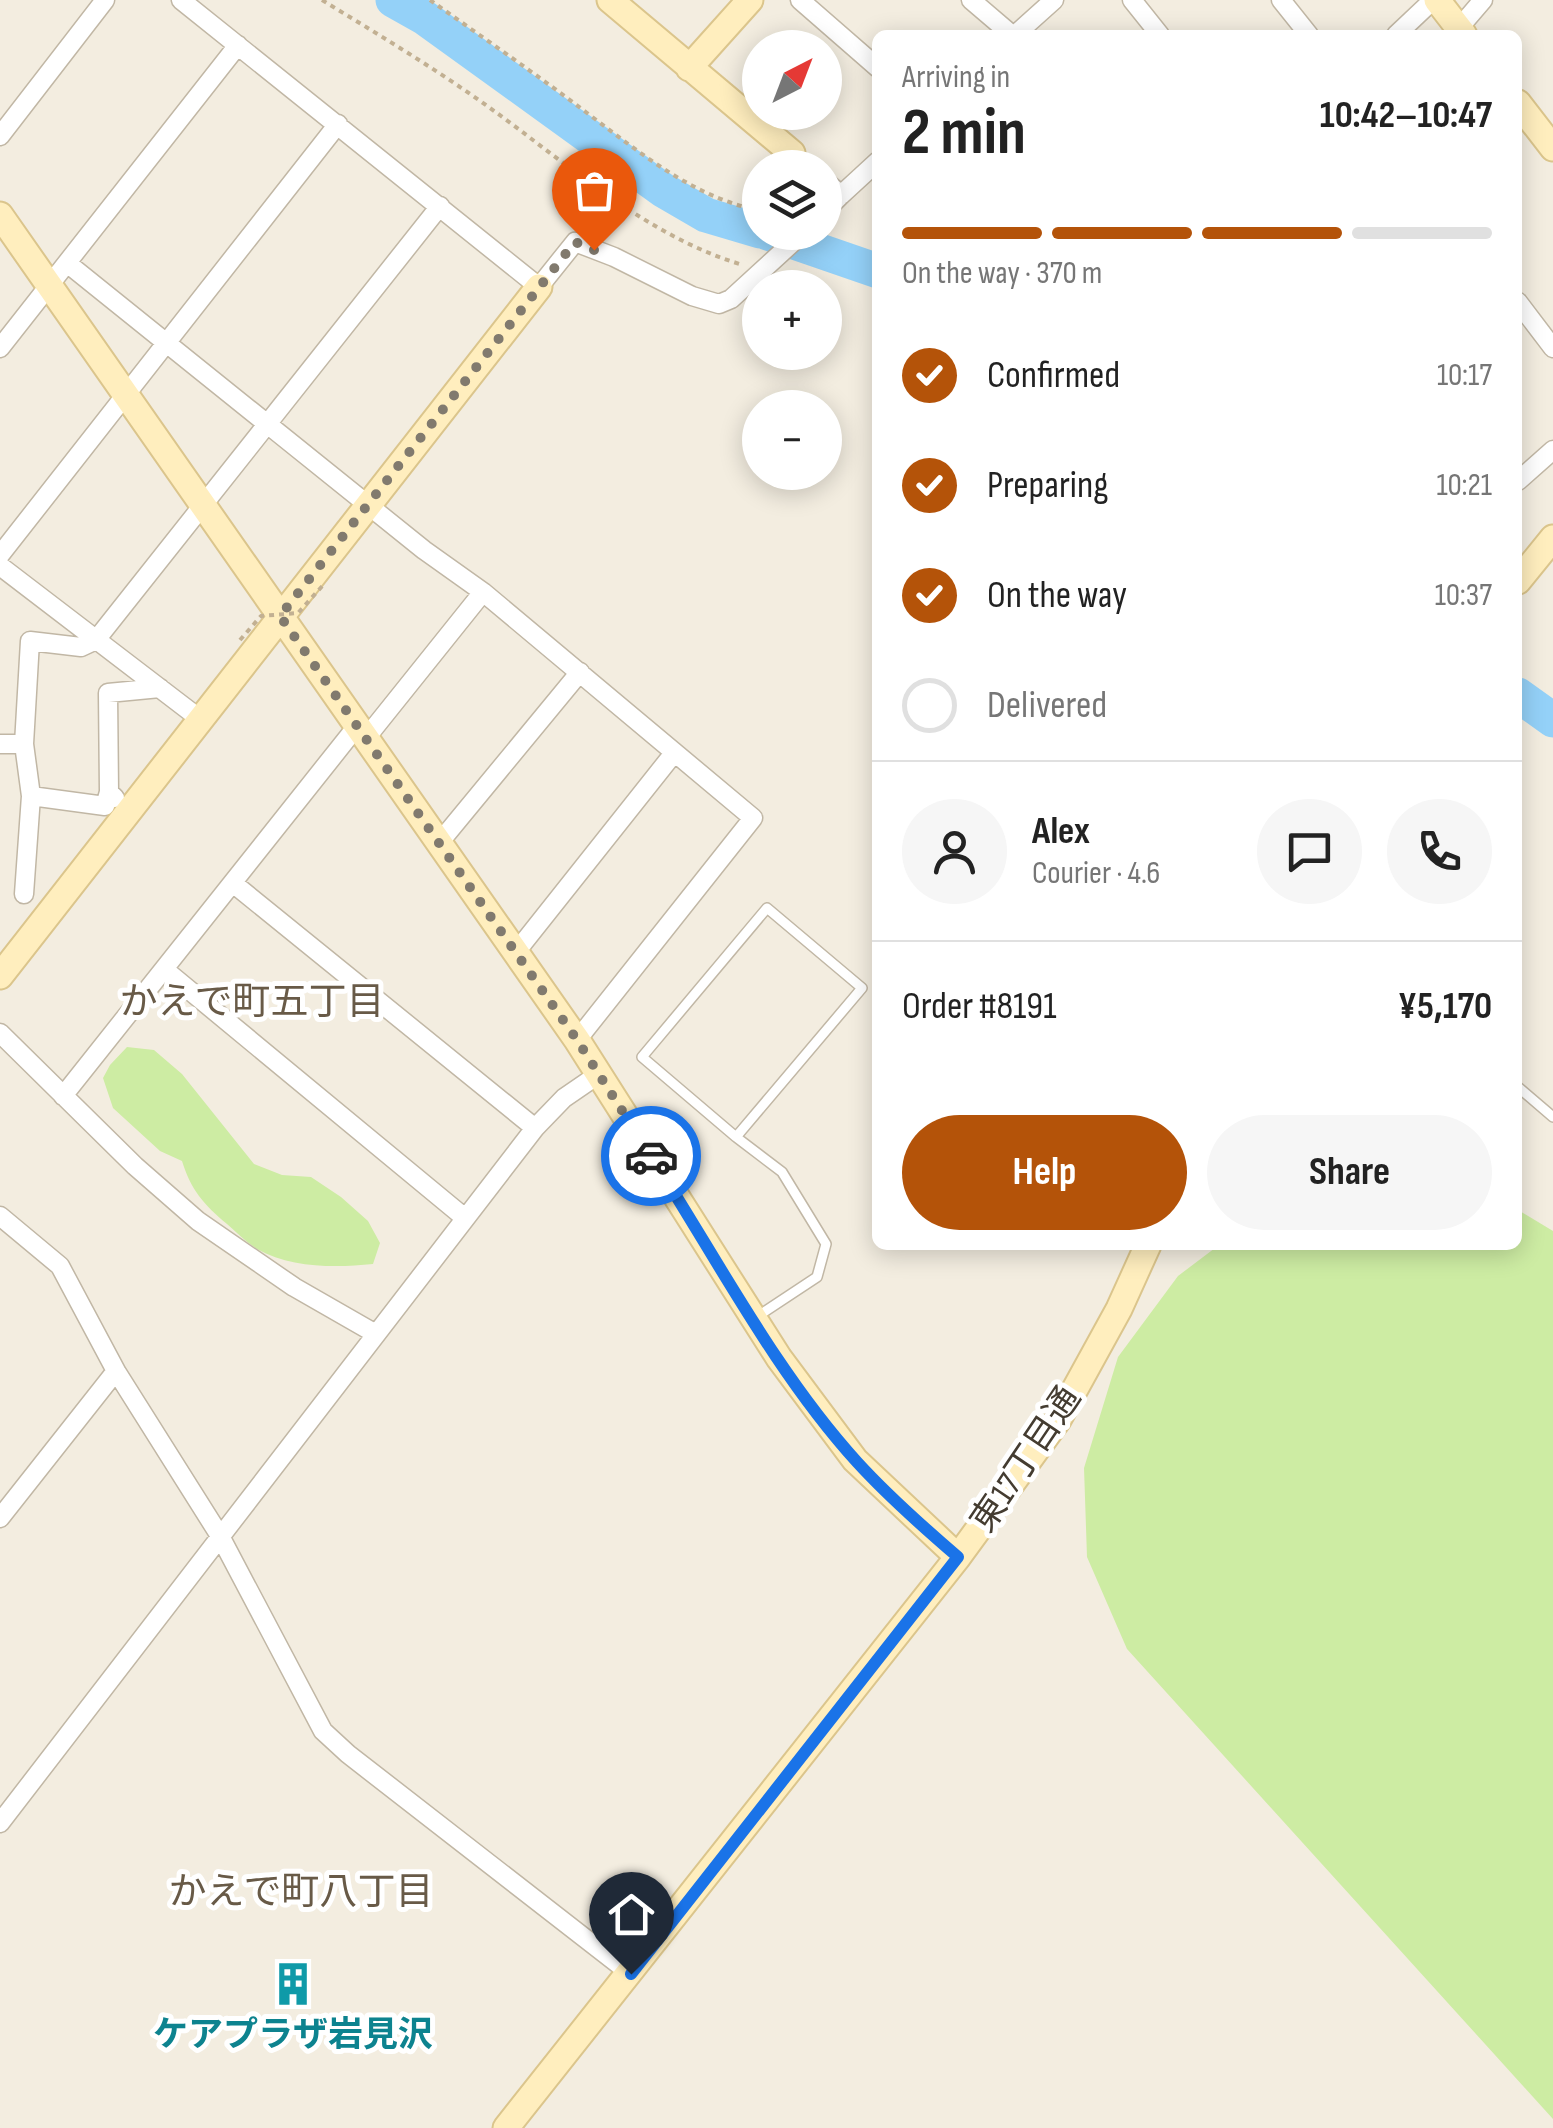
<!DOCTYPE html>
<meta charset="utf-8">
<style>
:root{--surface:#fff;--page:#f6f6f6;--text:#222;--muted:#767676;--line:#e0e0e0;--accent:#b45309}
body{margin:0;font-family:"Sofia Sans Condensed","Noto Sans JP",sans-serif;background:var(--page);color:var(--text);height:100vh;display:flex;flex-direction:column;font-size:38px;white-space:nowrap}
*{box-sizing:border-box;margin:0}
p{font-size:32px;color:var(--muted)}
.icon{flex:none;width:55px;height:55px;fill:none;stroke:currentColor;stroke-width:2;stroke-linecap:round;stroke-linejoin:round}
.map{position:relative;flex:1;overflow:hidden}
.side{position:absolute;left:872px;top:30px;width:650px;height:1220px;display:flex;flex-direction:column;background:var(--surface);border-radius:15px;box-shadow:0 5px 25px #0003}
.side>*{flex:none}
.needle{width:65px;rotate:42deg}
.buttons{position:absolute;left:742px;top:30px;display:grid;gap:20px}
.buttons a{display:grid;place-items:center;width:100px;height:100px;border-radius:50%;background:var(--surface);box-shadow:0 5px 25px #0003;font-size:50px}
.pin{position:absolute;display:grid;place-items:center;width:85px;height:85px;color:#fff;margin:-102px -42px;border-radius:50% 50% 50% 0;rotate:-45deg;box-shadow:0 0 10px #0007}
.pin .icon{rotate:45deg}
.courier{position:absolute;display:grid;place-items:center;width:100px;height:100px;margin:-50px;border:8px solid #1a73e8;border-radius:50%;background:#fff;color:#222;box-shadow:0 2px 12px #0007}
.summary em{font-style:normal;font-weight:700}
.summary div{display:flex;flex-direction:column-reverse}
.summary{display:flex;align-items:center;justify-content:space-between;height:170px;padding:0 30px}
h1{font-size:65px;font-weight:700;line-height:75px}
.bar{display:grid;grid-template-columns:repeat(4,1fr);gap:15px 10px;align-content:center;height:120px;padding:0 30px}
.bar i{height:12px;border-radius:8px;background:var(--line)}
.bar .on{background:var(--accent)}
.bar p{grid-column:span 4}
.line{display:flex;align-items:center;gap:25px;padding:0 30px;border-top:2px solid var(--line)}
.line div{flex:1}
.round{display:grid;place-items:center;flex:none;width:105px;height:105px;border-radius:52px;background:var(--page)}
ol{padding:0 30px;list-style:none}
li{display:flex;align-items:center;gap:30px;height:110px}
li p{margin-inline-start:auto}
li .icon{padding:10px;border-radius:50%;background:var(--accent);color:#fff;stroke-width:4}
li:last-child{color:var(--muted)}
li i{width:55px;height:55px;border:5px solid var(--line);border-radius:50%}
.action{display:flex;gap:20px;margin-top:auto;padding:20px 30px}
.action a{flex:1;height:115px;border-radius:60px;background:var(--accent);color:#fff;font-size:40px;font-weight:700;line-height:115px;text-align:center}
.action a+a{background:var(--page);color:var(--text)}
.map>svg:first-child{display:block}
.green{fill:#cdeca3}
.lines{fill:none;stroke-linecap:round;stroke-linejoin:round}
.river{stroke:#94d1f8;stroke-width:35}
.lane-casing{stroke:#c1b7a5;stroke-width:12}
.street-casing{stroke:#c1b7a5;stroke-width:21}
.secondary-casing{stroke:#dbc58c;stroke-width:29}
.path{stroke:#c2b092;stroke-width:4;stroke-dasharray:5 5;stroke-linecap:butt}
.lane{stroke:#fff;stroke-width:9}
.street{stroke:#fff;stroke-width:18}
.secondary{stroke:#ffeebe;stroke-width:25}
.path-bridge{stroke:#c2b092;stroke-width:4;stroke-dasharray:5 5;stroke-linecap:butt}
.done{stroke:#817a6e;stroke-width:10;stroke-dasharray:0 18}
.route{stroke:#1a73e8;stroke-width:12}
.labels{text-anchor:middle;stroke-width:10;stroke-linejoin:round;paint-order:stroke}
.street-label{font-size:35px;fill:#443c31;stroke:#fff}
.culture-label{font-size:35px;font-weight:bold;fill:#0d838f;stroke:#fff}
.neighbourhood-label{font-size:38px;fill:#685a47;stroke:#fff}
</style>
<div class="map">
<svg width="1553" height="2128" viewBox="0 0 1553 2128">
<rect width="100%" height="100%" fill="#f3ede0"/>
<path class="green" d="M127,1047L154,1050L182,1074L254,1164L282,1175L311,1177L341,1197L368,1221L380,1243L373,1264C335,1268 291,1268 257,1249C246,1242 236,1232 227,1224C204,1205 191,1190 182,1161L160,1151L113,1108L103,1078L110,1065Z
M1518,1210L1553,1231V2119L1127,1649L1087,1557L1084,1468L1118,1357L1178,1276L1219,1245H1518Z"/>
<g class="lines">
<path class="river" d="M393,0L425,18L663,190L706,215L760,231
M765,232L878,271
M1518,695L1553,720"/>
<g class="lane-casing">
<path id="lane" d="M767,908L862,988L736,1137L642,1057Z
M1518,1087L1553,1117
M736,1137L782,1172L826,1244L817,1277L758,1316"/>
</g>
<g class="street-casing">
<path id="street" d="M181,0L539,287L575,242L614,257L692,296L719,304L731,299L804,232
M800,0L878,68
M971,0L1012,35
M1132,0L1160,35
M1281,0L1309,35
M1459,28L1483,0
M1015,35L1054,0
M1396,35L1433,0
M0,136L105,0
M825,181L841,195L878,161
M825,211L841,195
M67,263L424,550L483,592L753,818L577,1040
M1518,302L1553,348
M0,348L238,45
M1518,481L1553,450
M0,555L338,124
M0,566L200,719
M366,738L483,592
M0,744H24L30,641L81,647L96,640L440,206
M24,744L31,796
M115,798L109,792L108,693L160,688
M439,843L580,672
M234,884L535,1128
M24,894L31,796L105,806L109,792
M516,952L674,753
M165,970L465,1218
M0,1033L135,1166L198,1221L294,1287L376,1334
M63,1096L357,726
M0,1216L60,1266L116,1371L220,1536L323,1731L348,1754L631,1974
M0,1518L116,1371
M0,1823L535,1128L564,1098L599,1074"/>
</g>
<g class="secondary-casing">
<path id="secondary" d="M610,0L792,153
M1437,0L1464,35
M689,68L750,0
M1518,103L1553,148
M0,215L577,1040L779,1358L855,1460L958,1557
M1518,581L1553,538
M0,976L539,287
M506,2128L958,1557L1058,1420L1119,1309L1148,1245"/>
</g>
<path class="path" d="M322,0C379,35 436,69 490,108C569,165 648,237 743,265
M430,0C482,37 536,74 587,113C642,154 691,196 760,211"/>
<use href="#lane" class="lane"/>
<use href="#street" class="street"/>
<use href="#secondary" class="secondary"/>
<path class="path-bridge" d="M240,640L261,616L298,613L325,583"/>
</g>
<g class="lines">
<path class="done" d="M594,250L575,242L280,616L577,1040L651,1156"/>
<path class="route" d="M631,1974L958,1557C923,1527 888,1496 857,1462C776,1373 716,1257 651,1156"/>
</g>
<defs>
<g id="building-bare" transform="scale(3.45)"><path d="M-4-6H4V6H1V3H-1V6H-4ZM-2.5-4.3h1.7v1.8h-1.7ZM.8-4.3h1.7v1.8H.8ZM-2.5-1h1.7V.8h-1.7ZM.8-1h1.7V.8H.8Z" fill="#0f9aa8" stroke="#fff" stroke-width="2.5" paint-order="stroke"/></g>
</defs>
<g fill-rule="evenodd">
<use href="#building-bare" x="293" y="1984"/>
</g>
<g class="labels">
<g class="street-label">
<text transform="translate(1025 1459) rotate(-56)" y="12">東17丁目通</text>
</g>
<g class="culture-label">
<text x="293" y="2046">ケアプラザ岩見沢</text>
</g>
<g class="neighbourhood-label">
<text x="252" y="1014">かえで町五丁目</text>
<text x="301" y="1904">かえで町八丁目</text>
</g>
</g>
</svg>
<div class="buttons">
<a><svg class="needle" viewBox="-14 -14 28 28"><path d="M0-13l5 13h-10z" fill="#e53935"/><path d="M0 13l5-13h-10z" fill="#767676"/></svg></a>
<a><svg class="icon" aria-label="layers" viewBox="0 0 24 24"><path d="M12 4l9 5-9 5-9-5zM3 14l9 5 9-5"/></svg></a>
<a>+</a>
<a>−</a>
</div>
<div class="pin" style="left:594px;top:250px;background:#ea580c"><svg class="icon" aria-label="bag" viewBox="0 0 24 24"><path d="M5 8h14l-1 12H6zM9 8a3 3 0 0 1 6 0"/></svg></div>
<div class="pin" style="left:631px;top:1974px;background:#1f2937"><svg class="icon" aria-label="home" viewBox="0 0 24 24"><path d="M3 11l9-7 9 7M6 9v11h12V9"/></svg></div>
<div class="courier" style="left:651px;top:1156px"><svg class="icon" aria-label="car" viewBox="0 0 24 24"><path d="M5 17H2v-5l4-1 3-4h7l3 4 3 1v5h-3M9 17h6M6 11h13"/><circle cx="7" cy="17" r="2"/><circle cx="17" cy="17" r="2"/></svg></div>
<section class="side">
<div class="summary"><div><h1>2 min</h1><p>Arriving in</p></div><em>10:42–10:47</em></div>
<div class="bar"><i class="on"></i><i class="on"></i><i class="on"></i><i></i><p>On the way · 370 m</p></div>
<ol>
<li><svg class="icon" aria-label="check" viewBox="0 0 24 24"><path d="M5 12l5 5 9-10"/></svg>Confirmed<p>10:17</p></li>
<li><svg class="icon" aria-label="check" viewBox="0 0 24 24"><path d="M5 12l5 5 9-10"/></svg>Preparing<p>10:21</p></li>
<li><svg class="icon" aria-label="check" viewBox="0 0 24 24"><path d="M5 12l5 5 9-10"/></svg>On the way<p>10:37</p></li>
<li><i></i>Delivered</li>
</ol>
<div class="line" style="height:180px"><a class="round"><svg class="icon" aria-label="person" viewBox="0 0 24 24"><circle cx="12" cy="8" r="4"/><path d="M4 21q1-7 8-7t8 7"/></svg></a><div><b>Alex</b><p>Courier · 4.6</p></div><a class="round"><svg class="icon" aria-label="chat" viewBox="0 0 24 24"><path d="M4 5h16v11H9l-5 4z"/></svg></a><a class="round"><svg class="icon" aria-label="phone" viewBox="0 0 24 24"><path d="M5 4h4l2 5-3 2q2 4 5 5l2-3 5 2v4C11 20 4 13 5 4z"/></svg></a></div>
<div class="line" style="height:130px"><div>Order #8191</div><b>¥5,170</b></div>
<div class="action"><a>Help</a><a>Share</a></div>
</section>
</div>
